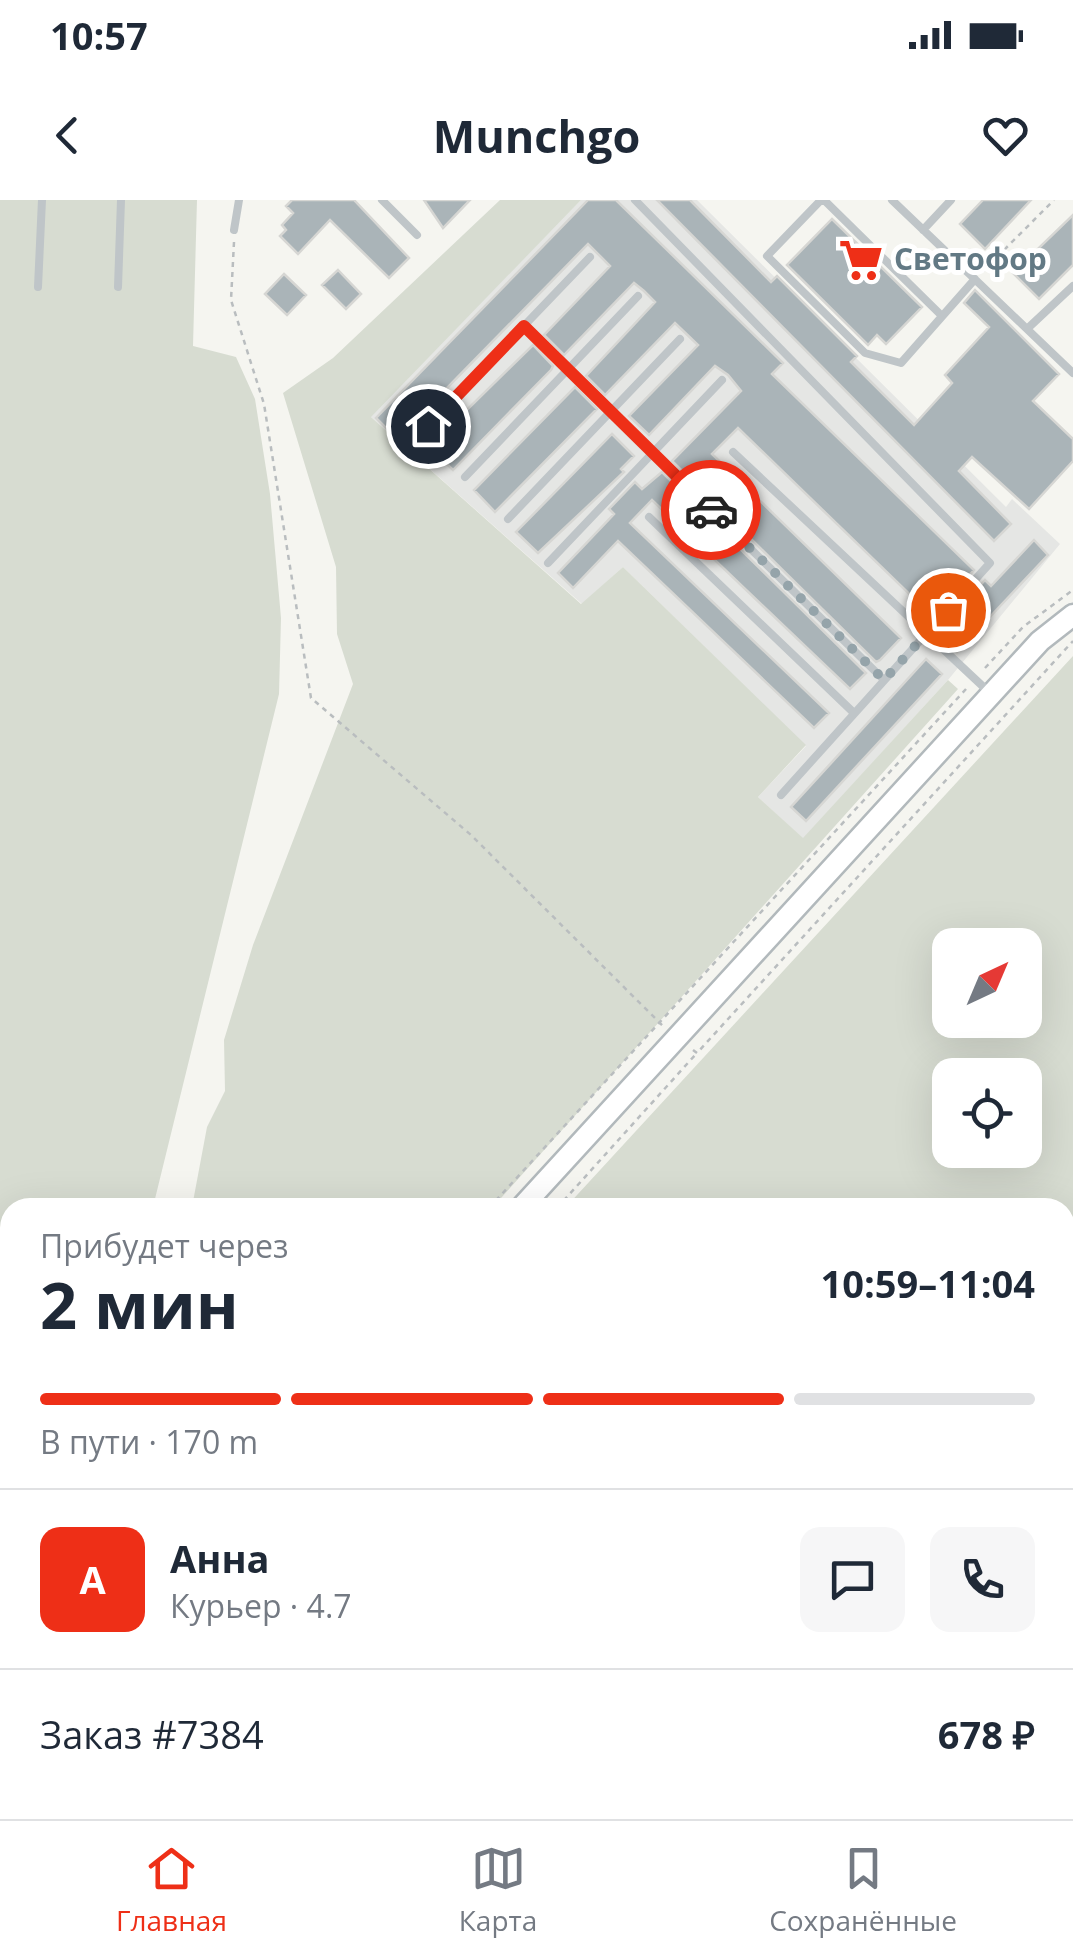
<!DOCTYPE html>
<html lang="ru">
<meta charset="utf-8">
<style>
:root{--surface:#fff;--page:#f6f6f7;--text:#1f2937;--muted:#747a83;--line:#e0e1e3;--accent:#ee2f17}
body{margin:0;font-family:"Open Sans",sans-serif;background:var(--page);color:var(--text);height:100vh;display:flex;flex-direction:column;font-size:38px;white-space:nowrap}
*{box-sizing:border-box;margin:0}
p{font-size:32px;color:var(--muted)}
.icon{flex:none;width:55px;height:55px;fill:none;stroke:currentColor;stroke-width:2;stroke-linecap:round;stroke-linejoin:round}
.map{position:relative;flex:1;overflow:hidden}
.sheet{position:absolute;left:0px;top:998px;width:1075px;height:622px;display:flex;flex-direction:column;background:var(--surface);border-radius:30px 30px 0 0;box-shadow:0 10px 40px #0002}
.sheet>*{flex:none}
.needle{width:65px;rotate:44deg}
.fabs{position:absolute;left:932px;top:728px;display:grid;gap:20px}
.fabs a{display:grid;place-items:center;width:110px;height:110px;border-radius:20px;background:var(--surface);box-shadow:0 10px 40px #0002;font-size:50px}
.pin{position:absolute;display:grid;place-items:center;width:85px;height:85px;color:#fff;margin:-42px;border:5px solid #fff;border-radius:50%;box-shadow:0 2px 10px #0007}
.courier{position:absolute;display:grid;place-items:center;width:100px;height:100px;margin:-50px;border:8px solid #ee2f17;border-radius:50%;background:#fff;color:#222;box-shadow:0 2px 12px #0007}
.headline em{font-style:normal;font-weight:700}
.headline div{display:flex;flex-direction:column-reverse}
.headline{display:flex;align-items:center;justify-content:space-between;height:170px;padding:0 40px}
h1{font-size:65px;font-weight:700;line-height:75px}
.bar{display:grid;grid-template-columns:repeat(4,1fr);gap:15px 10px;align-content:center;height:120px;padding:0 40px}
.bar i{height:12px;border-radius:8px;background:var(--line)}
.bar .current{background:var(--accent)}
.bar p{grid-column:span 4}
.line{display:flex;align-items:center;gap:25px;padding:0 40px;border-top:2px solid var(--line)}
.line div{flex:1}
.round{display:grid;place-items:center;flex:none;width:105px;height:105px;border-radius:20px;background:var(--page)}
.status{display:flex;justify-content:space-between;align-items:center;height:70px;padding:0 50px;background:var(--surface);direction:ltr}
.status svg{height:28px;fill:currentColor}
header{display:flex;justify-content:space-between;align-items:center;height:130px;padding:0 40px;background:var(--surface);font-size:45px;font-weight:700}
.tabs{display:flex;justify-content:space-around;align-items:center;height:140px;border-top:2px solid var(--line);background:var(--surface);font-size:28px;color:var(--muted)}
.tabs a{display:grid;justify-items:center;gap:5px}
.tabs .current{color:var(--accent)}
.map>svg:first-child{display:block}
.built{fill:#e5e6e4}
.green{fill:#d7dcd1;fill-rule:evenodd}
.building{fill:#aab4b8;stroke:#d6d6d3;stroke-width:2.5}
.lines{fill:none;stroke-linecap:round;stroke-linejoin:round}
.secondary-casing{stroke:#b2b9bc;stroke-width:25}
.highway-casing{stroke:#b4b9bb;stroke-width:32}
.path{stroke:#b9bdbf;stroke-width:2.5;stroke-dasharray:5 5;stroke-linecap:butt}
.lane{stroke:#bfc5c8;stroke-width:8}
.secondary{stroke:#fff;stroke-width:20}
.highway{stroke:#fff;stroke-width:28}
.done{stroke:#95a4aa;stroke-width:10;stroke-dasharray:0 18}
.route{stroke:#ee2f17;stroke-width:12}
.labels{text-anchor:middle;stroke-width:10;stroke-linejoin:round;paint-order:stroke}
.poi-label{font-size:30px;font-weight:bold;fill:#627984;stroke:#fff;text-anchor:start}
</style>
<div class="status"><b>10:57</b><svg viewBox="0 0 49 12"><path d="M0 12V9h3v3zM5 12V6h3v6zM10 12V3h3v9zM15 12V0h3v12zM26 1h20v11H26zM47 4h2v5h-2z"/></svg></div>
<header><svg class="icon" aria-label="back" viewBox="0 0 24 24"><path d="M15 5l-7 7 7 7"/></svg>Munchgo<svg class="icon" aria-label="heart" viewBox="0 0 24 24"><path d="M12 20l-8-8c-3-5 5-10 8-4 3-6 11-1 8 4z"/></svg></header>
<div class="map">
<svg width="1073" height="1619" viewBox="0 0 1073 1619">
<rect width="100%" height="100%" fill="#f5f5f0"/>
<path class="built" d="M581,0H697L1006,307L1012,299L1060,344L948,480L803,639L758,597L806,546L623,367L582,404L370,216Z
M0,1205L10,1212V1362L0,1356Z"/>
<path class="green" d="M0,0H197L193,146L236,157L255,199L270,294L281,418L279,494L153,1007L10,1008V1212L0,1205Z
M500,0H581L371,217L581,404L623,367L806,545L758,597L803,638L948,480L958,489L493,1007H192L207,927L225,891L224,840L253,745L353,484L337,434L336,367L283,193L333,158Z
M1073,456V1447H1065V1008L566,1007ZM1025,745V820H950V745ZM1025,875V950H950V875Z
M0,1356L10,1362V1443H0Z
M10,1595V1610H400L408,1619H0V1600Z"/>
<path class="building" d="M292,0H354L409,58L389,78L330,20L298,54L280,36L286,30L282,25L293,13L286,6Z
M424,0H470L443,28Z
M588,0H616L783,163L772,174L974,370L932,416L738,228L712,254L901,438L880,460L876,462L672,261L741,191L728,175L715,166L649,235L629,216L698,145L675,123L605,195L586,176L655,102L644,91L634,83L564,155L544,135L610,66L588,44L397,239L376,218Z
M657,0H690L771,82L777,76L857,156L851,162L914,225L952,183L945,175L989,127L964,103L975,90L1059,174L1033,201L1073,239V261L1029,309L972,257L959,271L1011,324L994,341Z
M983,0H1031L985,49L960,24Z
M1073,15V65L1039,99L1013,73Z
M832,19L922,107L886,144L877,135L868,145L787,65Z
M338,70L361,94L346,109L322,85Z
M284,74L306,95L287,115L265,94Z
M533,145L553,166L551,170L453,270L429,247Z
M575,187L597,209L495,312L474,290Z
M612,234L634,256L621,269L624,272L538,353L516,332Z
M662,272L866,473L850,489L652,300L630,323L829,513L814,528L618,341L573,388L558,373L614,314L609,309L635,282L642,289Z
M1034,340L1048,355L957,452L942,437L948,432L943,427L985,380L991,386Z
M926,459L942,474L806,621L791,607Z"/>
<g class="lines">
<g class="secondary-casing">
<path id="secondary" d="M521,1008L1040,441L1073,415"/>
</g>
<g class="highway-casing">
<path id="highway" d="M1065,1480H1073
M0,1491H10"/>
</g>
<path class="path" d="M234,42L231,100L264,204L311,498L471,635L663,826
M983,71L1054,0
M985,468L1023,427L1073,390
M693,850L697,853L1073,441
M489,1008L966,489
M557,1008L696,854"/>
<path class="lane" d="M382,0L417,35
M635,0L990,363L781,595
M821,0L767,56L865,153L901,163L975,79
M824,0L942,116
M892,0L1073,173
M234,30L239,0
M923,30L951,0
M38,87L42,0
M118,87L121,0
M524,126L884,480
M1027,129L1073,86
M428,226L590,57
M733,252L991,494
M465,277L638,96
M649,317L854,513
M508,319L680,139
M548,363L722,180
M0,1286L10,1292"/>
<use href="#secondary" class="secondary"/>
<use href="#highway" class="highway"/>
</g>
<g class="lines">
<path class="done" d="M711,310L884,480L948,410"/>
<path class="route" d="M428,226L524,126L711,310"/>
</g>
<defs>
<g id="supermarket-bare" transform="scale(3.45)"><path d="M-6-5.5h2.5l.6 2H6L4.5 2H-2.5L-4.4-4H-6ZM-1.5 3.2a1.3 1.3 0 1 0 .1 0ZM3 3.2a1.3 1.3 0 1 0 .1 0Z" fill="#ee2f17" stroke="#fff" stroke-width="2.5" paint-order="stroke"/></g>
</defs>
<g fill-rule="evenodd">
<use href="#supermarket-bare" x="861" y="60"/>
</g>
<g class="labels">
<g class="poi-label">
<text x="894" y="70">Светофор</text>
</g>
</g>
</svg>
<div class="fabs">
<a><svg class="needle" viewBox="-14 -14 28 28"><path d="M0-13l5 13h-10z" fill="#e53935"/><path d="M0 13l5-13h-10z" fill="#747a83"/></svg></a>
<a><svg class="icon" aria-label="locate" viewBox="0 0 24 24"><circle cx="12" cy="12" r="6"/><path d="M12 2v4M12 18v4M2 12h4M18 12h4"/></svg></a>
</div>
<div class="pin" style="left:948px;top:410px;background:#ea580c"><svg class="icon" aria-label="bag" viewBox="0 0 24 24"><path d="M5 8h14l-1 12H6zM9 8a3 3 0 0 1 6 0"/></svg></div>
<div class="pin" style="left:428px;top:226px;background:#1f2937"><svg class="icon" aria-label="home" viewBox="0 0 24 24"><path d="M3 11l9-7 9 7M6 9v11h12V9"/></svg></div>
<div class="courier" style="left:711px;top:310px"><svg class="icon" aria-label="car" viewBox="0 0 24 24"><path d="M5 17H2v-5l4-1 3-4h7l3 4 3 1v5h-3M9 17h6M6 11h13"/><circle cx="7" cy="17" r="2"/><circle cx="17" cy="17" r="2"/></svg></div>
<section class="sheet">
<div class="headline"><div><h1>2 мин</h1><p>Прибудет через</p></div><em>10:59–11:04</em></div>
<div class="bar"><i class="current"></i><i class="current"></i><i class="current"></i><i></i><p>В пути · 170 m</p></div>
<div class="line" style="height:180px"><b class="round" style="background:var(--accent);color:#fff">А</b><div><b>Анна</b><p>Курьер · 4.7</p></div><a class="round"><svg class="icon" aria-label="chat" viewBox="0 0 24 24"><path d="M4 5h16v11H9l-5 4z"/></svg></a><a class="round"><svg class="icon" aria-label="phone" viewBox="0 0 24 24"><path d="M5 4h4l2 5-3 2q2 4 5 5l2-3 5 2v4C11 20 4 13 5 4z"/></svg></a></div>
<div class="line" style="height:130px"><div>Заказ #7384</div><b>678 ₽</b></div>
</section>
</div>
<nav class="tabs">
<a class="current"><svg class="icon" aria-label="home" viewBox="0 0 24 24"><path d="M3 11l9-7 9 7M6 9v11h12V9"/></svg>Главная</a>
<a><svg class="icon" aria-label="map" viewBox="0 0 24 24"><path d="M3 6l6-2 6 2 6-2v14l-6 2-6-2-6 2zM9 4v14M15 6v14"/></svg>Карта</a>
<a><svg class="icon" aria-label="saved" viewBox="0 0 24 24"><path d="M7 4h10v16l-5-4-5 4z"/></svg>Сохранённые</a>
</nav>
